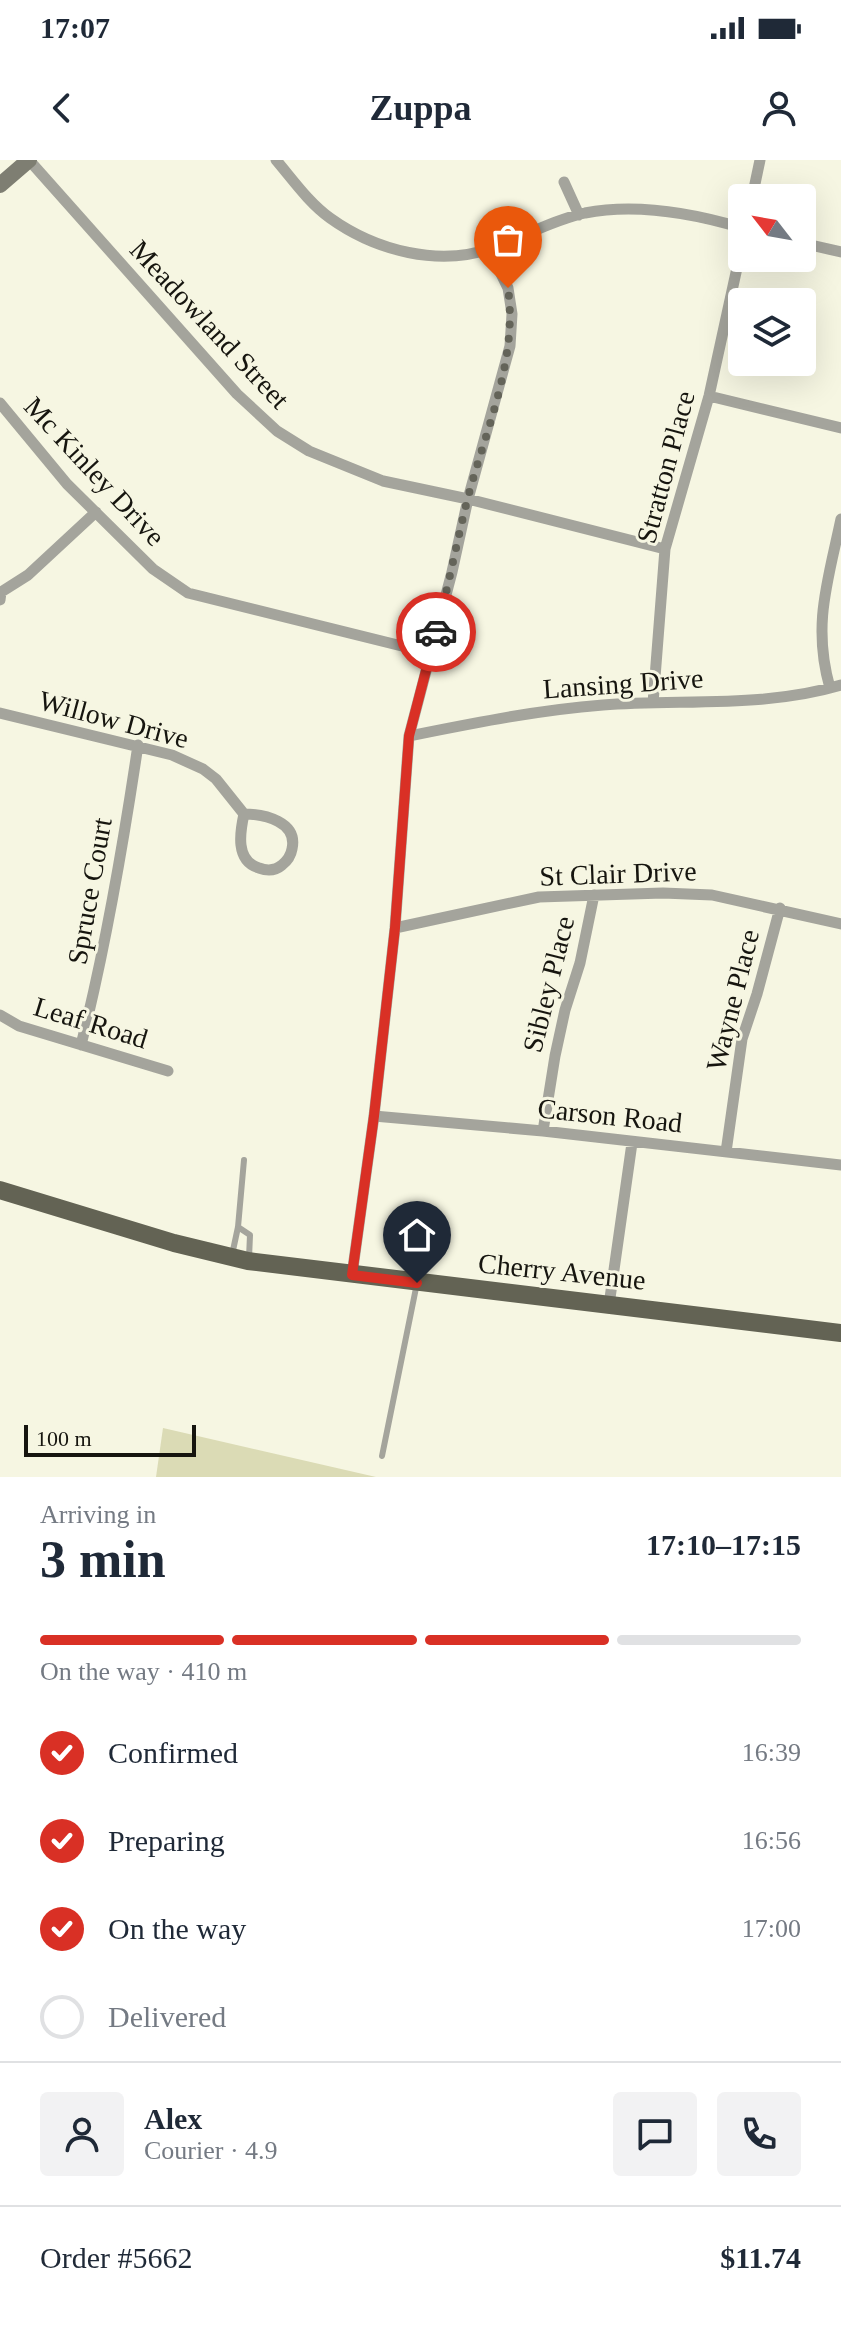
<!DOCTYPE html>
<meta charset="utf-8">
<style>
:root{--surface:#fff;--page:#f2f2f3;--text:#1f2937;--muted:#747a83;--line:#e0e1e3;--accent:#d93025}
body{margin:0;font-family:Georgia,serif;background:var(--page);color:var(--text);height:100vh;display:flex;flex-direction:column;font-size:30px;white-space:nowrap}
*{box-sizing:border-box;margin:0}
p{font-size:26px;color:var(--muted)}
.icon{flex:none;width:44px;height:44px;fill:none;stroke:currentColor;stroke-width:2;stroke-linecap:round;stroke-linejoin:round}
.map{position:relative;height:1317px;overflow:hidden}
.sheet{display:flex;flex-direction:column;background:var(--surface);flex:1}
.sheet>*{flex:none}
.needle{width:52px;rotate:301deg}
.tools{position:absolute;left:728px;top:24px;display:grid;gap:16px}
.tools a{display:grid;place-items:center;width:88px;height:88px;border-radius:8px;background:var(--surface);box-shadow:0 8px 32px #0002;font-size:40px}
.scale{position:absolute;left:24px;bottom:20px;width:172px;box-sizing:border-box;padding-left:8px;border:4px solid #16150f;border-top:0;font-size:22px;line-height:28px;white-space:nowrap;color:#16150f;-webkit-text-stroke:6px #f6f6e2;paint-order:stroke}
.pin{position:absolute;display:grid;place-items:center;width:68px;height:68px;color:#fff;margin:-82px -34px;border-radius:50% 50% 50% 0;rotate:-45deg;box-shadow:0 0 8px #0007}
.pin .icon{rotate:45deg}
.courier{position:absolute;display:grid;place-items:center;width:80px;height:80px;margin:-40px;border:6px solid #d93025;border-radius:50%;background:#fff;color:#222;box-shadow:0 2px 10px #0007}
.headline em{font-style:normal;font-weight:700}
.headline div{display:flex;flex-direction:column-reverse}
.headline{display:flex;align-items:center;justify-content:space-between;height:136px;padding:0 40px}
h1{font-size:52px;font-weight:700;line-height:60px}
.bar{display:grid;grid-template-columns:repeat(4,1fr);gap:12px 8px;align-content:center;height:96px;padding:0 40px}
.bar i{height:10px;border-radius:6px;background:var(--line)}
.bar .on{background:var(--accent)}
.bar p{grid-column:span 4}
.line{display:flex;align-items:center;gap:20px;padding:0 40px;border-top:2px solid var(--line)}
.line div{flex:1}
.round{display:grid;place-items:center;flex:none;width:84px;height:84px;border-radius:8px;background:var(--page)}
ol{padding:0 40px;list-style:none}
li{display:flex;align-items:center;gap:24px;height:88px}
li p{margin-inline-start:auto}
li .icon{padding:8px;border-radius:50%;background:var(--accent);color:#fff;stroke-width:4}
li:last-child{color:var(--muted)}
li i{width:44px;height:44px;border:4px solid var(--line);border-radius:50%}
.status{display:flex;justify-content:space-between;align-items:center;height:56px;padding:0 40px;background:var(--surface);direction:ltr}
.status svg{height:22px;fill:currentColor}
header{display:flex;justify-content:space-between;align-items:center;height:104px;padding:0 40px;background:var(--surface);font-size:36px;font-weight:700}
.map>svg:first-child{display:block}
.green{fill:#dbdbb5}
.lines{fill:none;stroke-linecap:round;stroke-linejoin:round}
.lane{stroke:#a4a49c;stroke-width:6}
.street{stroke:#a4a49c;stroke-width:11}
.secondary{stroke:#7e7e72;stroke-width:16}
.primary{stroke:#636354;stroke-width:18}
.done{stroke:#646459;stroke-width:8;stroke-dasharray:0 14.4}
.route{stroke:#d93025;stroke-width:10}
.labels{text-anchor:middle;stroke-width:6;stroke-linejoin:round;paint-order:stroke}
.street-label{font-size:28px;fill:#16150f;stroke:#f6f6e2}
</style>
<div class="status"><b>17:07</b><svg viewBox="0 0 49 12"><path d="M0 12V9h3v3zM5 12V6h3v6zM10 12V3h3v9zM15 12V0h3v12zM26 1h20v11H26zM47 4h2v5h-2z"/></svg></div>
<header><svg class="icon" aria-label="back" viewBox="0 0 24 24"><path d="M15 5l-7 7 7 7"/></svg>Zuppa<svg class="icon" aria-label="person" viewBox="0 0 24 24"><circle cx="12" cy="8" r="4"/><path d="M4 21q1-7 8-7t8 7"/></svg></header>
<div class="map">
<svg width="841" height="1317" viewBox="0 0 841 1317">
<rect width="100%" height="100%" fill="#f6f6e2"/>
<path class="green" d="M163,1268L376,1317H156Z"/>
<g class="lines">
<path class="lane" d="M238,1067L250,1075L249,1098
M232,1095L238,1067L244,1000
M382,1296L417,1123"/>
<path class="street" d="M29,0L237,234L277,271L309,291L383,321L468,339L665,389
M276,0C293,20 309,43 330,58C376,91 439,107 493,88C523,77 553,60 585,53C637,43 692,53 742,68
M564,22L579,55
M752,38L760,0
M802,83L841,92
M709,236L841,268
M0,243L67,324L153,409L188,433L430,493
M0,440L1,432L28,415L96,352
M830,528C812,465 828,421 841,359
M653,543L665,389L709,236L742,85
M0,553L172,595L203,609L216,619L244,654
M409,576C474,563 538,550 603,545C682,539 765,548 841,525
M244,654C265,654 298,662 292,689C291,695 287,701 282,705C275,711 267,711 259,708C235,701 240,672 244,654Z
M395,768L539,737L663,733L712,735L841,764
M0,855L19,866L168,911
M81,885C106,786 123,686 138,585
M374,956L543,971L841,1005
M543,971L555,896L565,850L580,803L594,735
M726,992L742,879L757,834L780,748
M352,1115L374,956L395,768L409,576L452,412L468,339L510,186L512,154L508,128L489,89
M609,1145L632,983"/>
<path class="secondary" d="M0,25L29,0"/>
<path class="primary" d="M0,1030L174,1083L248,1101L841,1173"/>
</g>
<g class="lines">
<path class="done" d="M436,472C448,429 456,385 467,341C485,271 518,201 508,128"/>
<path class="route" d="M417,1123L352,1115L374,956L395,768L409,576L436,472"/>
</g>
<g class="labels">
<g class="street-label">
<text transform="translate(210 164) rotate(47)" y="10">Meadowland Street</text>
<text transform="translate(665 307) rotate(-75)" y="10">Stratton Place</text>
<text transform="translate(95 311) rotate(47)" y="10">Mc Kinley Drive</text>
<text transform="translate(623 523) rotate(-4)" y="10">Lansing Drive</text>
<text transform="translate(114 559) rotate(15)" y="10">Willow Drive</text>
<text transform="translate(618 713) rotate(-2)" y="10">St Clair Drive</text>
<text transform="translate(89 731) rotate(-80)" y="10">Spruce Court</text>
<text transform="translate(548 824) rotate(-76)" y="10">Sibley Place</text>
<text transform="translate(732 840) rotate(-76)" y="10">Wayne Place</text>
<text transform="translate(91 862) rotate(17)" y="10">Leaf Road</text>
<text transform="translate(610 955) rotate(6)" y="10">Carson Road</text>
<text transform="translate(562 1111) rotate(6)" y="10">Cherry Avenue</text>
</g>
</g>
</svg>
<div class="tools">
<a><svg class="needle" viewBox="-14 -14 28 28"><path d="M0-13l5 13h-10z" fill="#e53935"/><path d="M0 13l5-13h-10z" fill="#747a83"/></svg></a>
<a><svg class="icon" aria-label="layers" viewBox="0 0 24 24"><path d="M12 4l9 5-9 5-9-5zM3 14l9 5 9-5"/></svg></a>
</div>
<div class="scale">100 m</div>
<div class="pin" style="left:508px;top:128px;background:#ea580c"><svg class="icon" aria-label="bag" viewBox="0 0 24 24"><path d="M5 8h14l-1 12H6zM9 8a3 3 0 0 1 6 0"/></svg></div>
<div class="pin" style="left:417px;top:1123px;background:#1f2937"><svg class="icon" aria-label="home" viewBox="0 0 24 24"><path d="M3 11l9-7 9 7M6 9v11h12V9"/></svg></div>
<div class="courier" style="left:436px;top:472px"><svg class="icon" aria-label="car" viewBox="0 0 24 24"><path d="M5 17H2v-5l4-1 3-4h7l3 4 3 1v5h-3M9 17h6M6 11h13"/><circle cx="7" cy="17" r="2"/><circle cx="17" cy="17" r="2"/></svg></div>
</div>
<section class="sheet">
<div class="headline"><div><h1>3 min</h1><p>Arriving in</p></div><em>17:10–17:15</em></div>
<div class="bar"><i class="on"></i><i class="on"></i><i class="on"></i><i></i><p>On the way · 410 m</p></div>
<ol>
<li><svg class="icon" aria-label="check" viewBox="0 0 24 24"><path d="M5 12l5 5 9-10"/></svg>Confirmed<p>16:39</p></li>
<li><svg class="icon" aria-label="check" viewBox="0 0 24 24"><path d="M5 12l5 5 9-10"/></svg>Preparing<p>16:56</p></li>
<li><svg class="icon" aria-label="check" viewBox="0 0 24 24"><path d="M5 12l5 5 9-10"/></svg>On the way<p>17:00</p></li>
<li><i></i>Delivered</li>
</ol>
<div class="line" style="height:144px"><a class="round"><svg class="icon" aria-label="person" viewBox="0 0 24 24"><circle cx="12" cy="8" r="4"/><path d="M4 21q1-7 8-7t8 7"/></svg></a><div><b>Alex</b><p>Courier · 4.9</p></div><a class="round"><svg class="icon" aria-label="chat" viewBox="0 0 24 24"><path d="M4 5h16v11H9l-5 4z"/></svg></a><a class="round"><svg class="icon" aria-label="phone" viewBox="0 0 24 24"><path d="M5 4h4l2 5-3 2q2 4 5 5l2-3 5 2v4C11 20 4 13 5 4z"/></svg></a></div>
<div class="line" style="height:104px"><div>Order #5662</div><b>$11.74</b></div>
</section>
